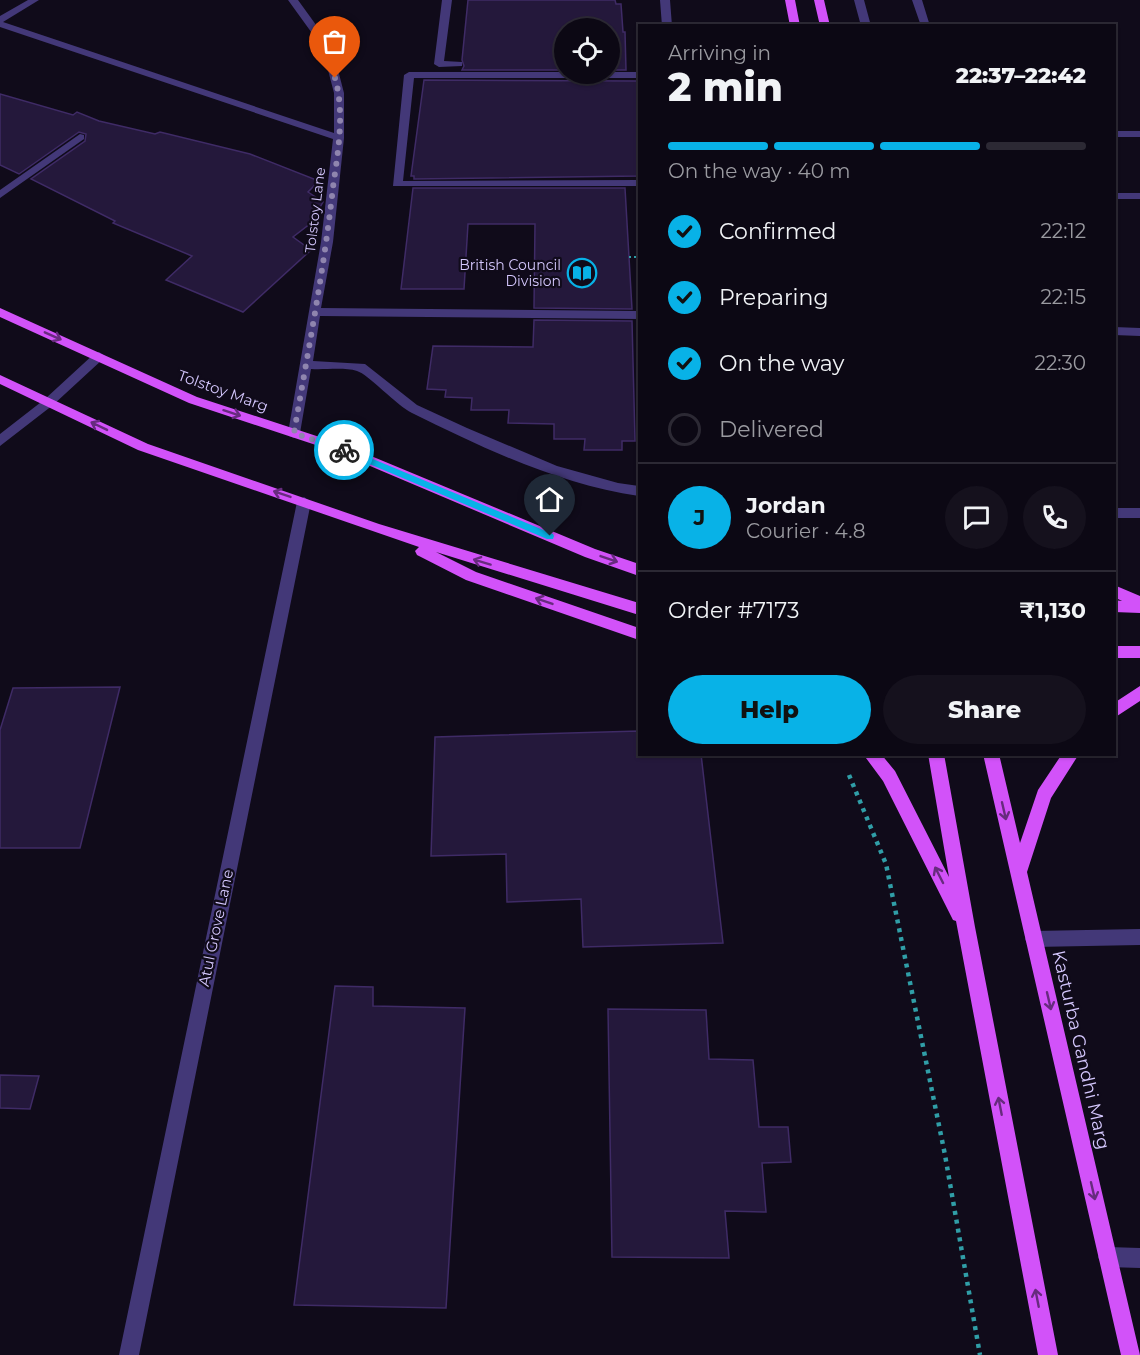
<!DOCTYPE html>
<meta charset="utf-8">
<style>
:root{--surface:#0c0814;--page:#15111d;--text:#f1f3f6;--muted:#9a9aa0;--line:#2c2934;--accent:#08b2e7}
body{margin:0;font-family:Montserrat,sans-serif;background:var(--page);color:var(--text);height:100vh;display:flex;flex-direction:column;font-size:22px;white-space:nowrap}
*{box-sizing:border-box;margin:0}
p{font-size:20px;color:var(--muted)}
.icon{flex:none;width:33px;height:33px;fill:none;stroke:currentColor;stroke-width:2;stroke-linecap:round;stroke-linejoin:round}
.map{position:relative;flex:1;overflow:hidden}
.panel{position:absolute;left:638px;top:24px;width:478px;height:732px;display:flex;flex-direction:column;background:var(--surface);border-radius:0px;box-shadow:0 2px 4px #0004,0 0 0 2px var(--line)}
.panel>*{flex:none}
.tools{position:absolute;left:554px;top:18px;display:grid;gap:12px}
.tools a{display:grid;place-items:center;width:66px;height:66px;border-radius:50%;background:var(--surface);box-shadow:0 2px 4px #0004,0 0 0 2px var(--line);font-size:30px}
.pin{position:absolute;display:grid;place-items:center;width:51px;height:51px;color:#fff;margin:-62px -26px;border-radius:50% 50% 50% 0;rotate:-45deg;box-shadow:0 0 6px #0007}
.pin .icon{rotate:45deg}
.courier{position:absolute;display:grid;place-items:center;width:60px;height:60px;margin:-30px;border:4px solid #08b2e7;border-radius:50%;background:#fff;color:#222;box-shadow:0 2px 8px #0007}
.headline em{font-style:normal;font-weight:800}
.headline div{display:flex;flex-direction:column-reverse}
.headline{display:flex;align-items:center;justify-content:space-between;height:102px;padding:0 30px}
h1{font-size:39px;font-weight:800;line-height:45px}
.bar{display:grid;grid-template-columns:repeat(4,1fr);gap:9px 6px;align-content:center;height:72px;padding:0 30px}
.bar i{height:8px;border-radius:4px;background:var(--line)}
.bar .on{background:var(--accent)}
.bar p{grid-column:span 4}
.line{display:flex;align-items:center;gap:15px;padding:0 30px;border-top:2px solid var(--line)}
.line div{flex:1}
.round{display:grid;place-items:center;flex:none;width:63px;height:63px;border-radius:32px;background:var(--page)}
ol{padding:0 30px;list-style:none}
li{display:flex;align-items:center;gap:18px;height:66px}
li p{margin-inline-start:auto}
li .icon{padding:6px;border-radius:50%;background:var(--accent);color:#111;stroke-width:4}
li:last-child{color:var(--muted)}
li i{width:33px;height:33px;border:3px solid var(--line);border-radius:50%}
.primary-button{display:flex;gap:12px;margin-top:auto;padding:12px 30px}
.primary-button a{flex:1;height:69px;border-radius:36px;background:var(--accent);color:#111;font-size:24px;font-weight:800;line-height:69px;text-align:center}
.primary-button a+a{background:var(--page);color:var(--text)}
.map>svg:first-child{display:block}
.building{fill:#24183b;stroke:#3f2b66;stroke-width:1.5}
.lines{fill:none;stroke-linecap:round;stroke-linejoin:round}
.path-far1{stroke:#309ea7;stroke-width:2;stroke-dasharray:2 3;stroke-linecap:butt}
.path{stroke:#309ea7;stroke-width:4.5;stroke-dasharray:4 5;stroke-linecap:butt}
.minor{fill:#433878;fill-rule:evenodd}
.major{fill:#d252f9;fill-rule:evenodd}
.oneway{stroke:#672b7e}
.route{fill:#08b2e7}
.done{stroke:#8f85ae;stroke-width:6;stroke-dasharray:0 10.8}
.labels{text-anchor:middle;stroke-width:4.5;stroke-linejoin:round;paint-order:stroke}
.far-street-label{font-size:14px;fill:#d4c7fd;stroke:#100b1a}
.far-poi-label{font-size:14px;fill:#d4c7fd;stroke:#100b1a;text-anchor:end}
.street-label{font-size:15px;fill:#d4c7fd;stroke:#100b1a}
.near-street-label{font-size:18px;fill:#d4c7fd;stroke:#100b1a}
</style>
<div class="map">
<svg width="1140" height="1355" viewBox="0 0 1140 1355">
<rect width="100%" height="100%" fill="#100b1a"/>
<path class="building" d="M468,0H615L616,4H621L623,32H625L626,70H609V28H564V70H462L464,66L462,60Z
M424,80L639,81V176L414,179V176H411Z
M0,94L73,115L77,112L99,121L155,134L160,132L250,154L319,181L308,192L323,202L311,223L293,237L311,250L243,312L166,280L192,256L113,223L115,221L31,179L85,141L86,134L79,132L19,174L0,165Z
M413,188H625L632,309L534,308L535,224H468L464,289H401Z
M534,320L632,321L635,441H622V450H584L585,439H554V424L508,423L509,410H471L472,398L445,397L446,390L427,389L433,346L533,347Z
M120,687L80,848H0V730L13,688Z
M639,731V754H701L723,943L583,947L581,899L507,902L506,854L431,856L435,737Z
M335,986L373,987V1006L465,1008L446,1308L294,1305Z
M608,1009L706,1010L709,1059L753,1060L759,1127H788L791,1162L762,1163L766,1212L725,1211L729,1258L612,1257Z
M0,1075L39,1076L30,1109L0,1108Z"/>
<g class="lines">
<path class="path-far1" d="M629,257H639"/>
<path class="path" d="M849,775L886,864L945,1155L980,1355"/>
<path class="minor" d="M28,0H39L3,22L334,133V93L322,47L288,0H298L332,47L344,93V138L333,242L321,308L639,311V319L320,316L313,361L365,364L417,405L467,428L557,466L618,483L639,486V496C560,485 483,448 412,413C396,405 368,374 357,371C344,367 325,370 311,369L300,433L294,438L289,436L288,433L321,242L333,139L0,27V16Z
M442,0H452L444,61L462,62V66L439,67L434,64Z
M660,0H670L672,26H662Z
M854,0H864L871,26H861Z
M912,0H922L930,26H921Z
M409,72H639V78H414L403,181L639,180V186H393L404,75Z
M1114,131H1140V137H1114Z
M80,134L84,135V139L0,198V190Z
M1114,193H1140V199H1114Z
M1114,327L1140,328V336L1114,335Z
M99,352L105,356L103,359L53,405L0,446V434L45,399L95,353Z
M304,497L311,502L139,1355H119L297,502Z
M1114,508H1140V518H1114Z
M1140,929V945L1034,947L1028,945L1025,939L1028,933L1034,931Z
M1108,1247L1140,1248V1268L1108,1267L1101,1264L1098,1257L1101,1250Z"/>
<path class="major" d="M785,0H795L800,26H790Z
M814,0H824L830,26H820Z
M0,308L197,397L347,446L595,549L639,564V576L585,557L337,452L189,403L0,317Z
M0,375L148,444L379,524L639,603V615L436,552L476,572L639,628V640L466,580L417,555L415,551L419,547L138,450L0,384Z
M1114,585L1140,596V613L1114,612V600L1122,601L1114,597Z
M1114,646H1140V658H1114Z
M1140,686V701L1114,718V703Z
M863,754H881L895,771L949,877L928,754H944L975,927L1058,1355H1038L956,921L953,920L883,781Z
M983,754H999L1020,843L1038,790L1062,754H1079L1051,798L1027,872L1140,1355H1121Z"/>
</g>
<defs><path id="oneway-shaft" d="M-6 0H5M1.5-3L5.5 0L1.5 3" fill="none" stroke-width="1.6" stroke-linecap="round" stroke-linejoin="round" transform="scale(1.5)"/></defs>
<g class="oneway">
<use href="#oneway-shaft" transform="translate(53 336) rotate(24)"/>
<use href="#oneway-shaft" transform="translate(232 413) rotate(18)"/>
<use href="#oneway-shaft" transform="translate(99 426) rotate(-154)"/>
<use href="#oneway-shaft" transform="translate(282 494) rotate(-161)"/>
<use href="#oneway-shaft" transform="translate(609 559) rotate(19)"/>
<use href="#oneway-shaft" transform="translate(482 562) rotate(-163)"/>
<use href="#oneway-shaft" transform="translate(544 601) rotate(-161)"/>
<use href="#oneway-shaft" transform="translate(1004 811) rotate(77)"/>
<use href="#oneway-shaft" transform="translate(939 875) rotate(-117)"/>
<use href="#oneway-shaft" transform="translate(1049 1001) rotate(77)"/>
<use href="#oneway-shaft" transform="translate(1000 1106) rotate(-101)"/>
<use href="#oneway-shaft" transform="translate(1093 1191) rotate(77)"/>
<use href="#oneway-shaft" transform="translate(1037 1298) rotate(-101)"/>
</g>
<path class="route" d="M344,447L553,534L554,536L553,539H547L341,452V448Z"/>
<g class="lines">
<path class="done" d="M335,78C345,113 338,152 333,187C324,270 308,351 294,433L344,450"/>
</g>
<defs>
<g id="library-ring" transform="scale(1.5)"><circle r="9.5" fill="#100b1a" stroke="#08b2e7" stroke-width="1.5"/><path d="M-6-4Q-3-5.5-.7-3.5V5Q-3 3-6 4ZM6-4Q3-5.5 .7-3.5V5Q3 3 6 4Z" fill="#08b2e7"/></g>
</defs>
<g fill-rule="evenodd">
<use href="#library-ring" x="582" y="273"/>
</g>
<g class="labels">
<g class="far-street-label">
<text transform="translate(315 210) rotate(-83)" y="5">Tolstoy Lane</text>
</g>
<g class="far-poi-label">
<text x="561" y="270">British Council<tspan x="561" dy="16">Division</tspan></text>
</g>
<g class="street-label">
<text transform="translate(223 391) rotate(20)" y="5">Tolstoy Marg</text>
<text transform="translate(216 928) rotate(-78)" y="5">Atul Grove Lane</text>
</g>
<g class="near-street-label">
<text transform="translate(1081 1050) rotate(77)" y="6">Kasturba Gandhi Marg</text>
</g>
</g>
</svg>
<div class="tools">
<a><svg class="icon" aria-label="locate" viewBox="0 0 24 24"><circle cx="12" cy="12" r="6"/><path d="M12 2v4M12 18v4M2 12h4M18 12h4"/></svg></a>
</div>
<div class="pin" style="left:335px;top:78px;background:#ea580c"><svg class="icon" aria-label="bag" viewBox="0 0 24 24"><path d="M5 8h14l-1 12H6zM9 8a3 3 0 0 1 6 0"/></svg></div>
<div class="pin" style="left:550px;top:536px;background:#1f2937"><svg class="icon" aria-label="home" viewBox="0 0 24 24"><path d="M3 11l9-7 9 7M6 9v11h12V9"/></svg></div>
<div class="courier" style="left:344px;top:450px"><svg class="icon" aria-label="bike" viewBox="0 0 24 24"><circle cx="6" cy="16" r="4"/><circle cx="18" cy="16" r="4"/><path d="M6 16l4-8h5l3 8M10 8l3 8H6M13 5h3"/></svg></div>
<section class="panel">
<div class="headline"><div><h1>2 min</h1><p>Arriving in</p></div><em>22:37–22:42</em></div>
<div class="bar"><i class="on"></i><i class="on"></i><i class="on"></i><i></i><p>On the way · 40 m</p></div>
<ol>
<li><svg class="icon" aria-label="check" viewBox="0 0 24 24"><path d="M5 12l5 5 9-10"/></svg>Confirmed<p>22:12</p></li>
<li><svg class="icon" aria-label="check" viewBox="0 0 24 24"><path d="M5 12l5 5 9-10"/></svg>Preparing<p>22:15</p></li>
<li><svg class="icon" aria-label="check" viewBox="0 0 24 24"><path d="M5 12l5 5 9-10"/></svg>On the way<p>22:30</p></li>
<li><i></i>Delivered</li>
</ol>
<div class="line" style="height:108px"><b class="round" style="background:var(--accent);color:#111">J</b><div><b>Jordan</b><p>Courier · 4.8</p></div><a class="round"><svg class="icon" aria-label="chat" viewBox="0 0 24 24"><path d="M4 5h16v11H9l-5 4z"/></svg></a><a class="round"><svg class="icon" aria-label="phone" viewBox="0 0 24 24"><path d="M5 4h4l2 5-3 2q2 4 5 5l2-3 5 2v4C11 20 4 13 5 4z"/></svg></a></div>
<div class="line" style="height:78px"><div>Order #7173</div><b>₹1,130</b></div>
<div class="primary-button"><a>Help</a><a>Share</a></div>
</section>
</div>
